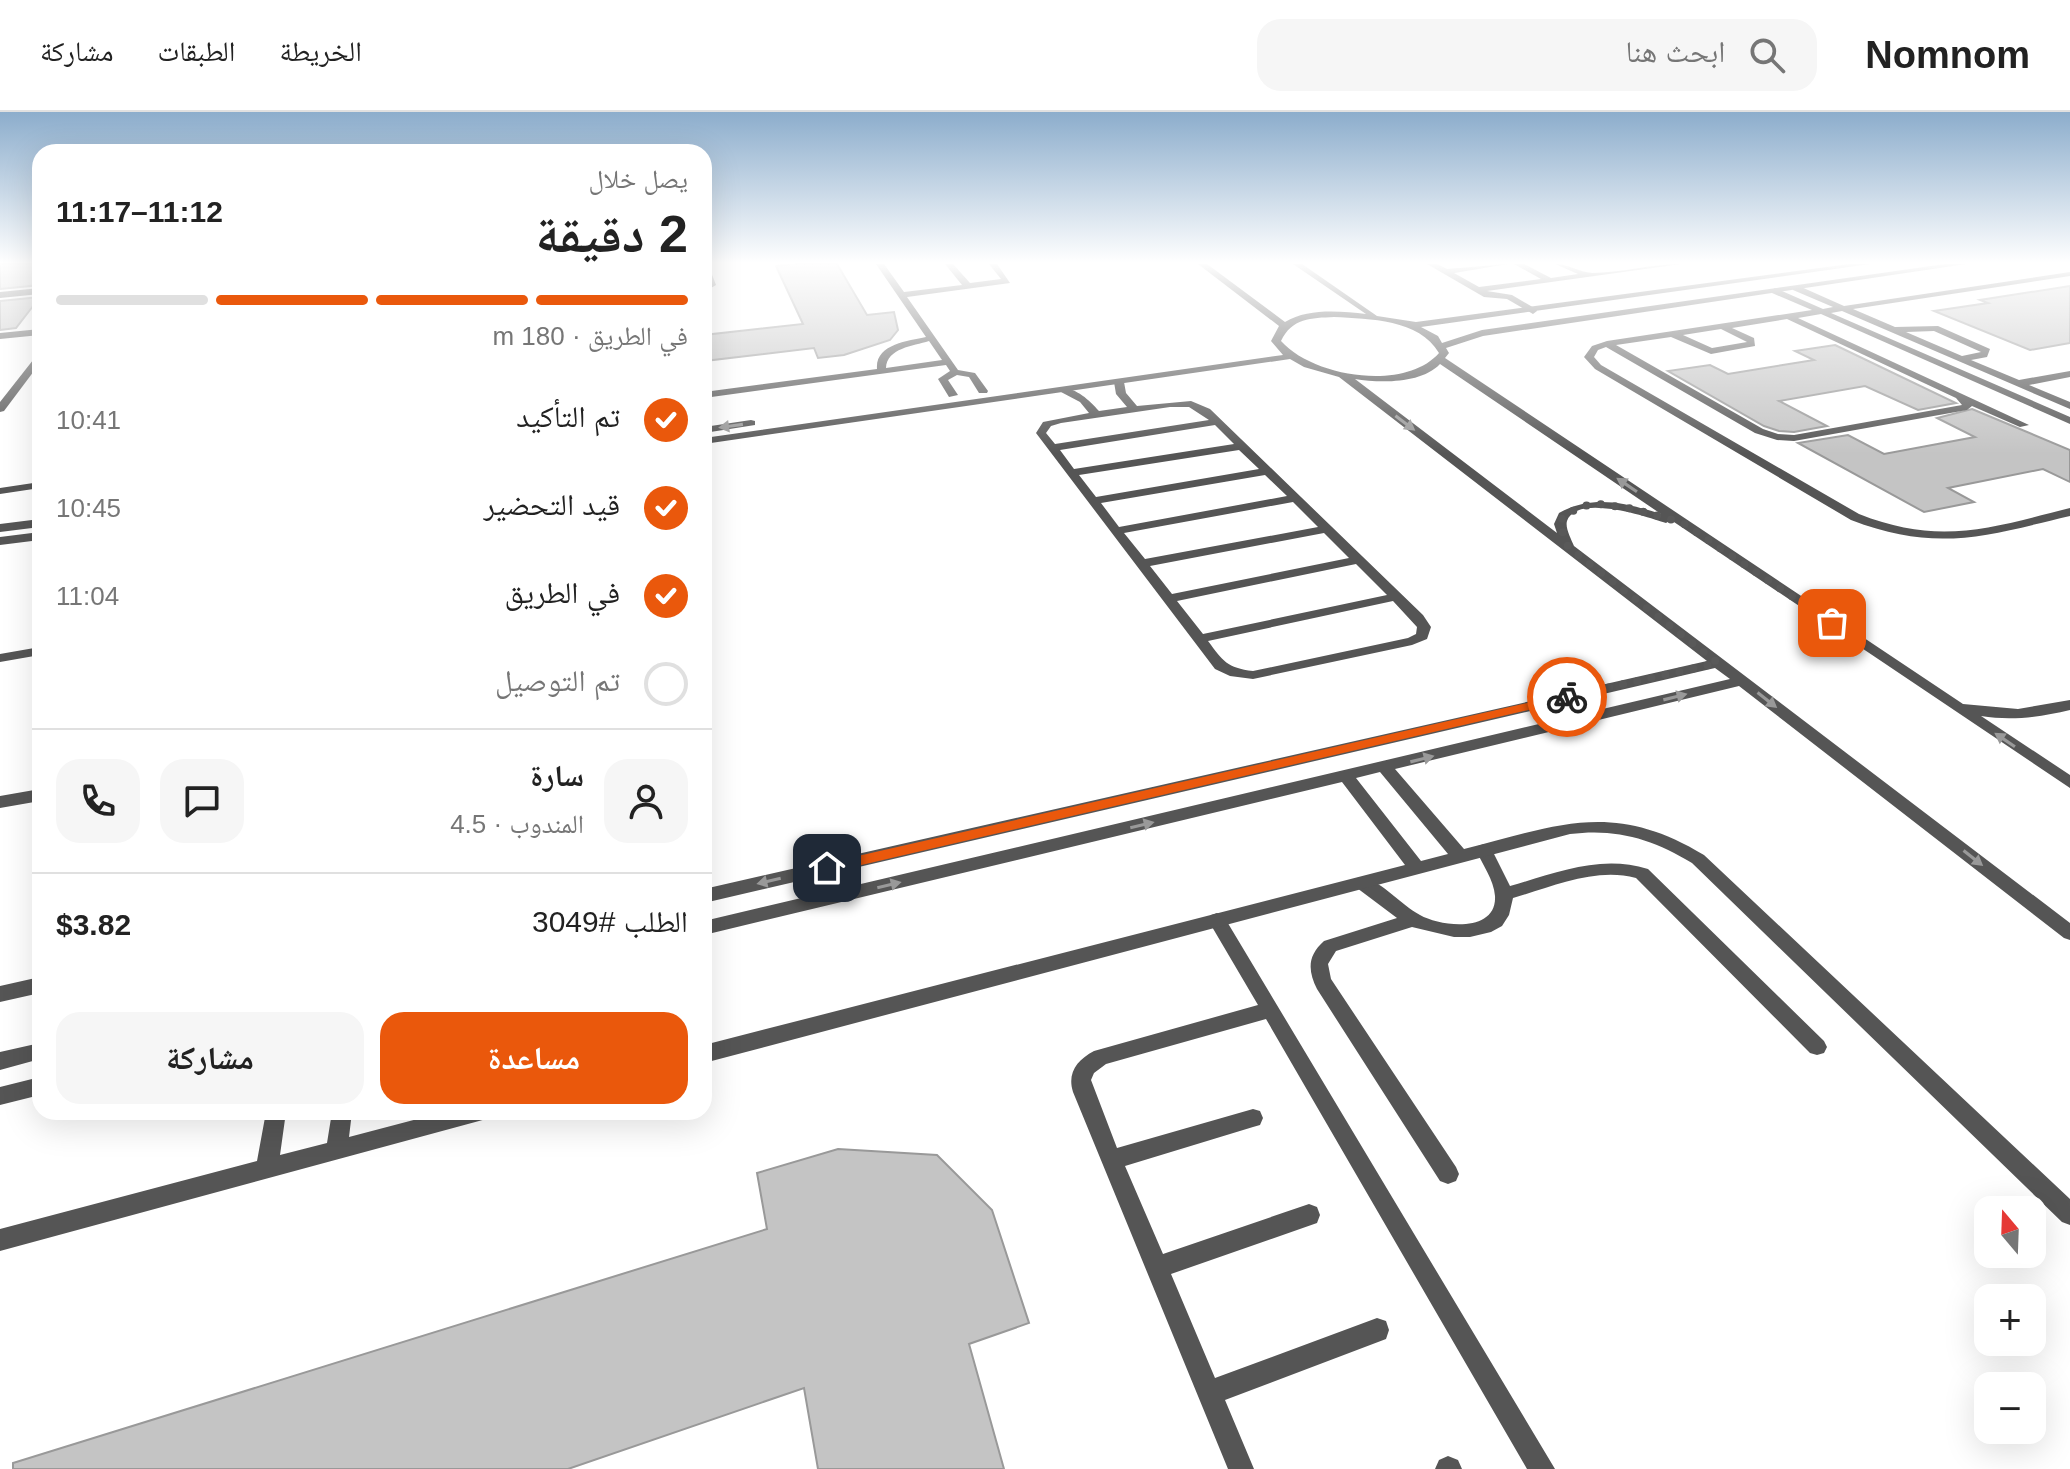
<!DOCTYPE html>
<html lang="ar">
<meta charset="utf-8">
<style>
:root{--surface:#fff;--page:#f6f6f6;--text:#222;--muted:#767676;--line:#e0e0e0;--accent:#ea580c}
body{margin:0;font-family:Helvetica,"Noto Naskh Arabic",sans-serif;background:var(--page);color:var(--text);direction:rtl;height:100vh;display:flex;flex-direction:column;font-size:30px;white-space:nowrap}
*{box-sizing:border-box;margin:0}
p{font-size:26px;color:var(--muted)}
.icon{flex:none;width:44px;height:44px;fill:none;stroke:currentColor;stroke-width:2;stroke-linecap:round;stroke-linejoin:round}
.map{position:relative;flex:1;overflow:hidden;direction:ltr}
.details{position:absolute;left:32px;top:32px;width:680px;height:976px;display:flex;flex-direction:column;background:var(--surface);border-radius:24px;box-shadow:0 8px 32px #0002;direction:rtl}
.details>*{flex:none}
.needle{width:52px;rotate:341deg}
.buttons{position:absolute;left:1974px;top:1084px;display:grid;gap:16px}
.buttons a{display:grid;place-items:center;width:72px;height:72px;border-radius:16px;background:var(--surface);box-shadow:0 8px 32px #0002;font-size:40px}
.pin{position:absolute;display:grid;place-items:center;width:68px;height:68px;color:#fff;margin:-34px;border-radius:16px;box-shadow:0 4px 12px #0006}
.courier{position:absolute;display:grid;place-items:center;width:80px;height:80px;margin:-40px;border:6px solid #ea580c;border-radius:50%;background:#fff;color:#222;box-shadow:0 2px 10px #0007}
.head em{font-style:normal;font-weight:800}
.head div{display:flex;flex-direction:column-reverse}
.head{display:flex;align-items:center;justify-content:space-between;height:136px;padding:0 24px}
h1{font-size:52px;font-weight:800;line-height:60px}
.bar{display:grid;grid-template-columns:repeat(4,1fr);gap:12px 8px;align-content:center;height:96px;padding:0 24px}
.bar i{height:10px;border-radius:6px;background:var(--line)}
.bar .on{background:var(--accent)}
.bar p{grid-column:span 4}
.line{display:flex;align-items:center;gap:20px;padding:0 24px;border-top:2px solid var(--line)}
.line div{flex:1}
.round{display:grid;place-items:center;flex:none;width:84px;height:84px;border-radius:24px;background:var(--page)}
ol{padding:0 24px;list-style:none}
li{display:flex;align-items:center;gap:24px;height:88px}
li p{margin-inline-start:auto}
li .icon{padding:8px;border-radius:50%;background:var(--accent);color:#fff;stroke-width:4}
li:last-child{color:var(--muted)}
li i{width:44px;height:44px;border:4px solid var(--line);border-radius:50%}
.cta{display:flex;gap:16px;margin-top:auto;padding:16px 24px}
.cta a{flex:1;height:92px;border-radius:24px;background:var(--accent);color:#fff;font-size:32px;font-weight:800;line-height:92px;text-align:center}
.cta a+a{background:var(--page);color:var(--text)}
header{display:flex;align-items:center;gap:48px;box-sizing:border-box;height:112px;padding:0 40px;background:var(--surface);border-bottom:2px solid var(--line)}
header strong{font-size:38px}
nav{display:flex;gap:44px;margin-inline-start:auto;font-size:28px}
.search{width:560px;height:72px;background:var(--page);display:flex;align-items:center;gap:20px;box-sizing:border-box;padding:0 28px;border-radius:24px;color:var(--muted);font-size:30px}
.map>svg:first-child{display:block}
.building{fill:#c4c4c4;stroke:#999;stroke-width:2}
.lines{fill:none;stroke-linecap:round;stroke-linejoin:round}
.service{fill:#555;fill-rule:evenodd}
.minor{fill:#555;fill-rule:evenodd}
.oneway{fill:#999}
.route{fill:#ea580c}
.done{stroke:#595959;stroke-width:8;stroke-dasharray:0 14.4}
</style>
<header>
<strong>Nomnom</strong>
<div class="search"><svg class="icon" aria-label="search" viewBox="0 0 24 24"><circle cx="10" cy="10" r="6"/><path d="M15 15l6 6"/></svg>ابحث هنا</div>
<nav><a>الخريطة</a><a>الطبقات</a><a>مشاركة</a></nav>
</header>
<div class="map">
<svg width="2070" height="1357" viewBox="0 0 2070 1357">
<rect width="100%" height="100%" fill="#fff"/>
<path class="building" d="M0,152H40V173L0,177Z
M796,152H837L867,203L894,200L898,218L890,228L844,243L818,246L814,236L704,249V223L803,212L776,154Z
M2070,174V231L2030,238L1934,199L1988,191L1980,188Z
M40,185L16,216L0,218V189Z
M1835,233L1956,291L1918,298L1865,274L1779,289L1827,314L1794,320L1779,319L1764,314L1668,259L1710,253L1728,262L1814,248L1795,239Z
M1972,297L2070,338V370L2043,357L1948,376L1974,390L1924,400L1798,331L1848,323L1884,342L1975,325L1937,306Z
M838,1037L937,1043L992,1098L1029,1211L969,1232L1004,1357H818L804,1276L568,1357H13V1351L767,1117L757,1061Z"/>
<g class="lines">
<path class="service" d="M704,152H708L716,173L704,180V174L707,172Z
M876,152H884L904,180L962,173L945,152H953L970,171L1001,167L989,152H997L1010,171L907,185L958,258L975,261L988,279L987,281H979L969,265L957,263L948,268L958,283L949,285L938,267L950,259L946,253L704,286V280L877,257C875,232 908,229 926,225ZM929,229L942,248L886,256C887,236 913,234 929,229Z
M1427,152H1437L1447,157L1508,152L1454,161L1479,175L1541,167L1514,152H1524L1551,166L1578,162L1555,152C1568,152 1579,160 1592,161C1621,161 1651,152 1681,152L1487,179L1512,183L1536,197L1537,199L1533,202L1507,187L1484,185Z
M2070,160V164L1853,197L1895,215L1938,214L1990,237L1987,245L1971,248L2019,268L2070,259V265L2029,273L2070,290V297L1842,199L1831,201L2070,305V312L1821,202L1798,206L2029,313L2020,315L1972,294L1967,298L1794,329L1777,328L1755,321L1606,235L1598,238L1594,245L1601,253L1859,402C1940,434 1990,416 2070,396V404C1985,424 1937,441 1851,408L1595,257L1584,245L1592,234L1607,229L1812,198L1772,181L1771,179L1775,176L1823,197L1833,195L1793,178V174H1799L1844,194ZM1787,207L1956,286L1962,293L1794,323L1778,322L1763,317L1616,233L1671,225L1711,242L1755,234L1754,226L1732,216ZM1721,217L1747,230L1712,236L1683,223ZM1934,219L1981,240L1962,244L1906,220Z
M40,176V182L0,186V180Z
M40,217V223L0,227V221Z
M40,242V251L4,299L0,300V290L37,243Z
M1119,267L1124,270L1126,281L1137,294L1191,289L1210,297L1423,503L1431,515L1427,527L1412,533L1253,567L1230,564L1215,557L1036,321L1043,310L1089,301L1080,290L1061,280V276C1077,276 1089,288 1099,299L1127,295L1116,282L1114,270ZM1170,295H1189L1209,308L1055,332L1046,321L1051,314L1061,311ZM1215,313L1234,332L1074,357L1060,338ZM1239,338L1259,357L1096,385L1079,363ZM1265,363L1287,384L1119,415L1101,391ZM1293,390L1318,415L1145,447L1124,421ZM1324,421L1349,446L1172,482L1150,454ZM1356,452L1387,483L1203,522L1177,489ZM1393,489L1417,515L1416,522L1408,526L1253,559C1227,556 1223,549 1208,529Z
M40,370V376L0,382V376Z
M1484,732L1490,734L1510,774C1556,761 1600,742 1648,757L1824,929L1827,935L1824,941L1817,943L1810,941L1636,766C1595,755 1552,775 1513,786L1509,803L1502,814L1491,820L1470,825H1454L1412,815L1336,839L1328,852L1331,867L1456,1055L1459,1062L1456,1069L1448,1072L1440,1069L1317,877C1308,859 1307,844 1324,829L1397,806L1357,776L1354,771L1357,766L1363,765C1384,771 1400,792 1420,803C1441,815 1497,821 1495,784C1494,768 1482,752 1476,738L1478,734Z
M1217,801L1223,803L1555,1357H1527L1266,907L1106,952L1094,961L1091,968L1117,1036L1253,997L1260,999L1263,1006L1260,1013L1253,1015L1125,1054L1163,1142L1309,1092L1317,1095L1320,1103L1317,1111L1171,1162L1215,1266L1377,1206L1386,1209L1389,1218L1386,1227L1225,1288L1254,1357H1228L1073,980C1067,961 1077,948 1094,939L1258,893L1208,808L1211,803Z
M1448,1344L1458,1348L1462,1357H1435L1439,1348Z"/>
<path class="minor" d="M1198,152H1207L1285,210C1308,196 1340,199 1366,202L1293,152H1302L1377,204L1416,210L1849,152H1870L1421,215L1438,224L1442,231L1482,218L1945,152H1966L1483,224L1446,236L1449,241L1445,246L1963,592L2018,597L2070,588V598C2040,605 2012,609 1981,604L2070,663V676L1671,408L1666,411C1647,405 1577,381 1567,409C1565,416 1571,427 1574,434L2070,811V828L2064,826L1739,574L1395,657L1464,737C1559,713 1613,688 1704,743L2070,1087V1113L2062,1110L1692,751C1653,727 1616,716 1570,722L704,951V933L1405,753L1342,670L704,823V809L1730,567L1715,556L704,791V777L1707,549L1339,265L1304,255L1290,247L704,332V326L1283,243L1271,229L1279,214ZM1334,205C1370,207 1419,207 1439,241C1405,280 1313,265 1281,229C1292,206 1311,206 1334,205ZM1440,252L1661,402C1626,391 1593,382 1559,401L1554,412L1557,421L1355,267C1380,271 1421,272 1440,252ZM1380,660L1448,742L1421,749L1356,666Z
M751,308L755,309V313L704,321V315Z
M40,407V415L0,420V412Z
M40,420V428L0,433V425Z
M40,535V543L0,550V542Z
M40,677V689L0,696V684Z
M40,865V881L0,890V874Z
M40,931V947L0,958V940Z
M40,965V983L0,993V975Z
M266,1000H286L280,1043L327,1031L332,1000H352L349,1025L444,1000H489L486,1007L479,1009L0,1139V1117L257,1049Z"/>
</g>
<defs><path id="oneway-solid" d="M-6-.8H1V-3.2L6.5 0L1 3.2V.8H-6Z" transform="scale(2)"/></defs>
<g class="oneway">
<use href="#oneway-solid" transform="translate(1405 311) rotate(37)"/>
<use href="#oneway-solid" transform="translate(731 314) rotate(172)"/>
<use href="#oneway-solid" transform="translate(1627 373) rotate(-146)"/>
<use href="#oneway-solid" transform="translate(1675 585) rotate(-14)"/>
<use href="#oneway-solid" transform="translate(1767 588) rotate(38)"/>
<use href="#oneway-solid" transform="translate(2005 628) rotate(-146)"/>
<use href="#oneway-solid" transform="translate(1422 647) rotate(-14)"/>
<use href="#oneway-solid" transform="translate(1142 713) rotate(-13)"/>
<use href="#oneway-solid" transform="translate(1973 746) rotate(38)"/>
<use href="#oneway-solid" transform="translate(769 769) rotate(167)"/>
<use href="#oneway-solid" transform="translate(889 773) rotate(-13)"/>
</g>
<linearGradient id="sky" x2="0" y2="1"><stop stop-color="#8cadcc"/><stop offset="0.44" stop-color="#fff"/><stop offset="1" stop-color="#fff" stop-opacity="0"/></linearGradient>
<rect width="2070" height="342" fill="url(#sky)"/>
<path class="route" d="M1567,582L1571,583V588L827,761L820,756L827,751Z"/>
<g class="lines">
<path class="done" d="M1567,585L1718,551L1568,435L1560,412L1563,404L1583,394L1599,392L1634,397L1683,411L1832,511"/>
</g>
</svg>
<div class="buttons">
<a><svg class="needle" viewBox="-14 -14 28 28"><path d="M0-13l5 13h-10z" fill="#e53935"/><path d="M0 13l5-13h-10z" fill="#767676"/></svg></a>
<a>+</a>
<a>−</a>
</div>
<div class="pin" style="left:1832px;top:511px;background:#ea580c"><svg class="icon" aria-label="bag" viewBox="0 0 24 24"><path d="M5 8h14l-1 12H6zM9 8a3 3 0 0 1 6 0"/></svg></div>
<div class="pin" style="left:827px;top:756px;background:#1f2937"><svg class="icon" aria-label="home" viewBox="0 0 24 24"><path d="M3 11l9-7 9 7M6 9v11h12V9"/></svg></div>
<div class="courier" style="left:1567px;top:585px"><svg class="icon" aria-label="bike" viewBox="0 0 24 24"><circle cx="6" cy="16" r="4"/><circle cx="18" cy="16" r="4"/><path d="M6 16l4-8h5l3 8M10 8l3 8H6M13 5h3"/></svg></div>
<section class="details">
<div class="head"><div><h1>2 دقيقة</h1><p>يصل خلال</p></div><em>11:12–11:17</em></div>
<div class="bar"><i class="on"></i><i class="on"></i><i class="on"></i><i></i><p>في الطريق · 180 m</p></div>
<ol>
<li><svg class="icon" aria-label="check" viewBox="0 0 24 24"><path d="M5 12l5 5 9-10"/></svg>تم التأكيد<p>10:41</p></li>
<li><svg class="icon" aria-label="check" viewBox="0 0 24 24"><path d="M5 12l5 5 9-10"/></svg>قيد التحضير<p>10:45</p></li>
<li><svg class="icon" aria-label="check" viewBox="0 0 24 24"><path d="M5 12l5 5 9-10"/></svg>في الطريق<p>11:04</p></li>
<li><i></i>تم التوصيل</li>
</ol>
<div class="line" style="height:144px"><a class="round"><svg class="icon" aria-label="person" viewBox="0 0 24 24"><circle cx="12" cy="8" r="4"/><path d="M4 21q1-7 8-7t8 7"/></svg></a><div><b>سارة</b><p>المندوب · 4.5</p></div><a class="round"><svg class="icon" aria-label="chat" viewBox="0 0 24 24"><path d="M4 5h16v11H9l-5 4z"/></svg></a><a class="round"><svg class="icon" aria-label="phone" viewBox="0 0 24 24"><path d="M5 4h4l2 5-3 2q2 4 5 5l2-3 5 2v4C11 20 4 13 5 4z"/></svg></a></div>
<div class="line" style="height:104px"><div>الطلب #3049</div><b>$3.82</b></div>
<div class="cta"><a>مساعدة</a><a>مشاركة</a></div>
</section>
</div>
